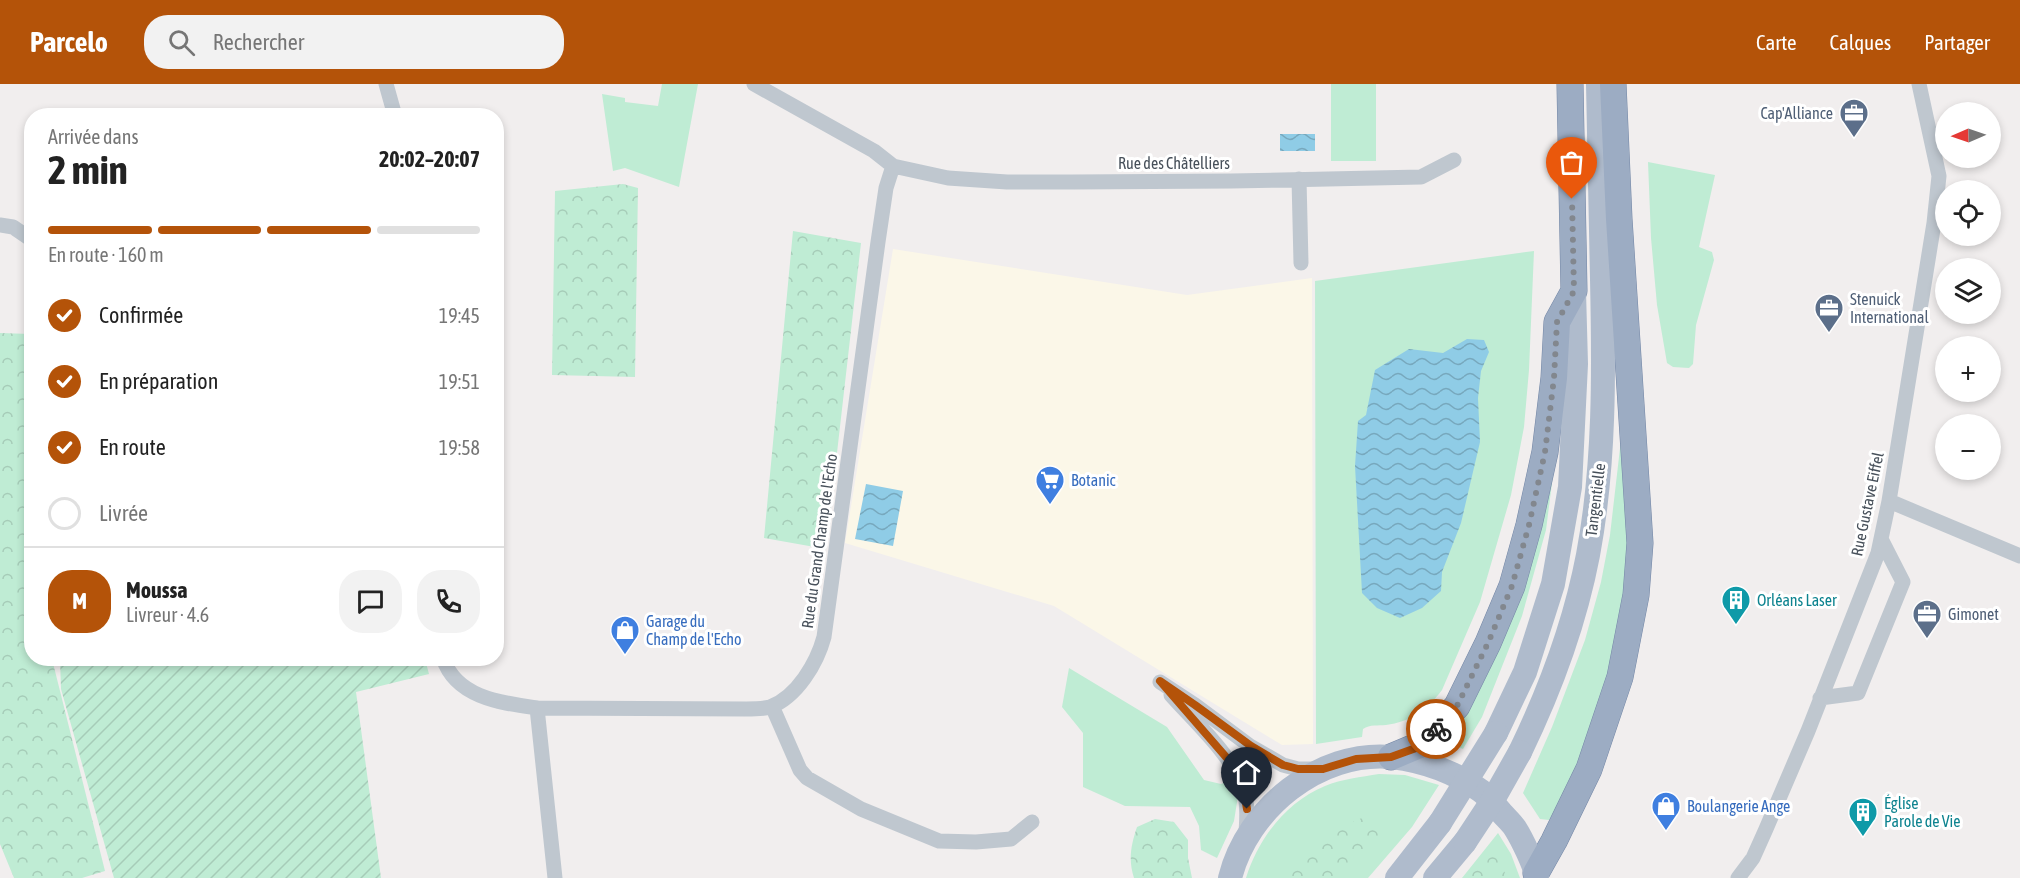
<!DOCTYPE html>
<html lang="fr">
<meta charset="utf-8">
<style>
:root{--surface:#fff;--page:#f2f2f2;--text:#222;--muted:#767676;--line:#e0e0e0;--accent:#b45309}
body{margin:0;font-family:"Asap Condensed",sans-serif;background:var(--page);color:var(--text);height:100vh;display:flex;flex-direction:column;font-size:22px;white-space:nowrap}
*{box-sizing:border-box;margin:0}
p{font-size:20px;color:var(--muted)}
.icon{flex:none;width:33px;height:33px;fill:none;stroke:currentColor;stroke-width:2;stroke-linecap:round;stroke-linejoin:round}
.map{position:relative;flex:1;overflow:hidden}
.details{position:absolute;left:24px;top:24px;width:480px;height:558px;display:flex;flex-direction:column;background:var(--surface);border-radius:24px;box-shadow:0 3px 9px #0003}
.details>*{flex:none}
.needle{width:39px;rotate:268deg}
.buttons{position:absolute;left:1935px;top:18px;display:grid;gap:12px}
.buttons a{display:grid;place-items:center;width:66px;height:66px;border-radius:50%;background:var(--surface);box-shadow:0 3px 9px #0003;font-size:30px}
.pin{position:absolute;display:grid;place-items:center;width:51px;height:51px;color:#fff;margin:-62px -26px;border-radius:50% 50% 50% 0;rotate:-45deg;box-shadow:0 0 6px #0007}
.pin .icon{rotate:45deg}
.courier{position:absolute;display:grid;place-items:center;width:60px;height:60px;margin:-30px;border:4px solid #b45309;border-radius:50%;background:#fff;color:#222;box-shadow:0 2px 8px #0007}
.headline em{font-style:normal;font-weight:700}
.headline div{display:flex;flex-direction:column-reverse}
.headline{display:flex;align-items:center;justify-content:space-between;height:102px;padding:0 24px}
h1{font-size:39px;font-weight:700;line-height:45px}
.bar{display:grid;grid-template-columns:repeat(4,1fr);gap:9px 6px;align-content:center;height:72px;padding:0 24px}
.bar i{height:8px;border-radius:4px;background:var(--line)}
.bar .selected{background:var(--accent)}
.bar p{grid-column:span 4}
.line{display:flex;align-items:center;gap:15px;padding:0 24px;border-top:2px solid var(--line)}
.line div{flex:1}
.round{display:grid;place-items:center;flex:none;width:63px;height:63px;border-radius:24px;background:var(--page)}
ol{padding:0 24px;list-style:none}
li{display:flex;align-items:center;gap:18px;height:66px}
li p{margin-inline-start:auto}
li .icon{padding:6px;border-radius:50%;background:var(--accent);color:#fff;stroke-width:4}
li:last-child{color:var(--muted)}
li i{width:33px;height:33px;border:3px solid var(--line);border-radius:50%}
header{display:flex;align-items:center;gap:36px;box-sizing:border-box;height:84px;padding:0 30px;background:var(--accent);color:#fff}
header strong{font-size:28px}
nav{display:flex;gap:33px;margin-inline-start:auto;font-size:21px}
.search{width:420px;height:54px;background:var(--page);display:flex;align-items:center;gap:15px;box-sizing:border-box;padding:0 21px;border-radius:24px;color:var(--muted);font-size:22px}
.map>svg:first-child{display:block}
.commercial{fill:#fbf7e8}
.grass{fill:#bfecd4}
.forest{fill:url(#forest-crowns)}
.garden{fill:url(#garden-furrows)}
.water{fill:url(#water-waves)}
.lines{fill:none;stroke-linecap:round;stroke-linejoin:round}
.trunk-casing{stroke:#7487a6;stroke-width:27}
.minor{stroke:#bfc7cf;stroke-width:15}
.primary{stroke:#afbbcc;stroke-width:24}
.trunk{stroke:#9cacc3;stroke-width:26}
.primary-bridge{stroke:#afbbcc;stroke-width:24}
.done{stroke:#82878e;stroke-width:6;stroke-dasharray:0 10.8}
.route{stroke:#b45309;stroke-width:8}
.labels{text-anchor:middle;stroke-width:6;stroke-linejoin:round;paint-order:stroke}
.service-label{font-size:16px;fill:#4e5e75;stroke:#fff;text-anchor:start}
.street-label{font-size:16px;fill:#47505a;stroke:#fff}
.shop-label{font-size:16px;fill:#366cbe;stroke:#fff;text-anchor:start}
.culture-label{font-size:16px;fill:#0d838f;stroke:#fff;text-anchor:start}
</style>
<header>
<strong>Parcelo</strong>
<div class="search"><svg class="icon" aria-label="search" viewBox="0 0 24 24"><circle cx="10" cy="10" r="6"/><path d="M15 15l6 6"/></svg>Rechercher</div>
<nav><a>Carte</a><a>Calques</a><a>Partager</a></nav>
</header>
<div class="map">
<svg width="2020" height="794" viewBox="0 0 2020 794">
<defs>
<pattern id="forest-crowns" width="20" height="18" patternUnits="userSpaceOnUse" patternTransform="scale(1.5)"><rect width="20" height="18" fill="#bfecd4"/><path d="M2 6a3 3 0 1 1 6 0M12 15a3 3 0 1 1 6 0" fill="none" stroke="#a6ccb8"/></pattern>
<pattern id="garden-furrows" width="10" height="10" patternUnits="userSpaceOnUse" patternTransform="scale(1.5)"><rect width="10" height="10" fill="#bfecd4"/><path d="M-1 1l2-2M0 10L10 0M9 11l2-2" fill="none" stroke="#a6ccb8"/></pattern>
<pattern id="water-waves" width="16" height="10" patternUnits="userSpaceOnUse" patternTransform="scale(1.5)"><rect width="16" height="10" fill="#8fcce6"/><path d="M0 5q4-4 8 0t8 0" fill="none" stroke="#77a8bd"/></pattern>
</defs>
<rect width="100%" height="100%" fill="#f1eeee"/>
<path class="commercial" d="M893,165L1187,211L1312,194L1313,660L1282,661L1054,522L845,459Z"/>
<path class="grass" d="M662,0H698L679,103L625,84L613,87L602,10L625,14V18L658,22Z
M1331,0H1376V77H1331Z
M1648,78L1715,91L1699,163L1712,168L1714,176L1696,241L1693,280L1689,284L1673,283L1667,279L1657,221L1651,154Z
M1534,167L1529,286L1524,343L1511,411L1480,518L1442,606C1428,625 1410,638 1386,641C1378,642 1370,640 1363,645L1362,653L1316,660L1315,197Z
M1622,347L1632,443L1623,543L1593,649L1559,720L1549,736L1540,735L1523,709L1552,643L1585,556L1601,498L1610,451Z
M1554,359L1552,399L1546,446L1522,532L1482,633L1463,665L1442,656Z
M1069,584L1167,643L1204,696L1221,700L1232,696L1238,712L1234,737L1217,774L1201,766L1199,742L1190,723L1125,722L1083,703V649L1062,623Z
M1379,690L1405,691L1439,701L1412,743L1368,794H1246C1258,755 1286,718 1325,702C1342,695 1361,693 1379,690Z
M1498,749L1511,770L1520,794H1462Z"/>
<path class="forest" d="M623,100L638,104L635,293L552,291L555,107Z
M793,147L861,159L826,465L764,454Z
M0,249L31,250L32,574L52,575L105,787L82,794H14L0,760Z
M1364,733L1399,743L1382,748L1343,794H1289L1311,757Z
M1155,735L1174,738L1188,756V774L1192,794H1134C1128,776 1131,761 1137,743Z
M1491,761C1503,771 1507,779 1504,794H1465Z"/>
<path class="garden" d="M60,575H425L429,590L356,608L381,794H114L61,605Z"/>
<path class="water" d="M1280,50H1315V67H1280Z
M1467,255L1484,256L1489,268L1481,287L1478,314L1480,358L1461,439L1442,488L1441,507L1422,524L1400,534L1377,524L1362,509L1355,382L1358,337L1366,331L1375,286L1409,265L1443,269Z
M866,400L903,407L893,462L855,455Z"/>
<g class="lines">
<g class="trunk-casing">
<path id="trunk" d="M1391,673L1422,660L1457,622L1488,559L1512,502L1529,441L1545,368L1554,294L1557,238L1574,207L1570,0
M1536,789L1554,757L1589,685L1620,593L1636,511L1640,459L1619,135L1613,0"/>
</g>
<path class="minor" d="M386,0L395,32
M754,0L874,67L893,82L948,94L1007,98H1073L1231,97L1421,93L1454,76
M1299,95L1301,179
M0,141L13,143L32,156
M1889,417L2020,472
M443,574C456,614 502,619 537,624L555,794
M1160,598L1195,621L1250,662L1283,681L1298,685H1320
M1171,611C1194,637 1235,674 1244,707C1249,722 1246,738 1246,753
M1820,614L1858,609L1903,498L1881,455
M772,622L800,686L807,694L861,725L939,757L976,758L1011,755L1032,738
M537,624L746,625C754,625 763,625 770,623C797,613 817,579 824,553L878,158L886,104L893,82
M1738,794L1753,774L1766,745L1808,647L1878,469L1889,417L1934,139L1939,92L1919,0"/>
<path class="primary" d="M1496,649L1525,588L1553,500L1570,403L1576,280L1574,207
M1520,668C1550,606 1575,539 1588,471C1605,380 1604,287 1602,195C1601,130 1599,65 1598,0
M1230,794C1247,725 1319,666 1392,673C1424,677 1455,688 1481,707C1488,712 1494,721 1500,727C1504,732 1511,738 1515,744C1522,755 1535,782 1537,794
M1397,794L1440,739
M1435,794L1465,758"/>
<use href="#trunk" class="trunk"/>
<path class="primary-bridge" d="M1440,739L1496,649
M1465,758L1494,714L1520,668"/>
</g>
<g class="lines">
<path class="done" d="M1436,645L1457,622L1488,559L1512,502L1529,441L1545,368L1554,294L1557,238L1574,207L1572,115"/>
<path class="route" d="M1247,725L1244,707L1233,681L1160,597L1195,621L1251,662L1283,681L1298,685H1323L1356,675L1391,673L1416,664L1436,645"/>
</g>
<defs>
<g id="office-pin" transform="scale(1.5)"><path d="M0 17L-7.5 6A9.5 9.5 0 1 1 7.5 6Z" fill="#5c6f8a" stroke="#fff"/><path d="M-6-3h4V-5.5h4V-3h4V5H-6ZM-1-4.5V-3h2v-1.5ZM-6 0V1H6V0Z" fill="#fff"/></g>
<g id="supermarket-pin" transform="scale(1.5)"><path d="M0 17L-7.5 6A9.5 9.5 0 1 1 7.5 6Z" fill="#3f7fe0" stroke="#fff"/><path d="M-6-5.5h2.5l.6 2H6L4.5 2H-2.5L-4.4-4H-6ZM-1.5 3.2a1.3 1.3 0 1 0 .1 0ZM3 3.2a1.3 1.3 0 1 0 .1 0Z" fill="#fff"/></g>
<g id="building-pin" transform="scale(1.5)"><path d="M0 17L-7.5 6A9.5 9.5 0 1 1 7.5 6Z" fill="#0f9aa8" stroke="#fff"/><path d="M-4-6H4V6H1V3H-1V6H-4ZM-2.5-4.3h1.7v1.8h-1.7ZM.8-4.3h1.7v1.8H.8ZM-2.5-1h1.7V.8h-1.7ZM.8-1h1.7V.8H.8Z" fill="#fff"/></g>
<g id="shop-pin" transform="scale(1.5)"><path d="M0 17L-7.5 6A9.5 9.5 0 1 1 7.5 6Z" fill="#3f7fe0" stroke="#fff"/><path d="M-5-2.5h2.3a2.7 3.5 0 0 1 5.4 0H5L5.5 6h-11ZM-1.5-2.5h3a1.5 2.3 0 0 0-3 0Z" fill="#fff"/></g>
</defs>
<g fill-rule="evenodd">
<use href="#office-pin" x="1854" y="29"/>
<use href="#office-pin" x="1829" y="224"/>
<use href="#supermarket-pin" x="1050" y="396"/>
<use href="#building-pin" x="1736" y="516"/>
<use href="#office-pin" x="1927" y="530"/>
<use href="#shop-pin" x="625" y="546"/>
<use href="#shop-pin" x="1666" y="722"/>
<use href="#building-pin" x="1863" y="728"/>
</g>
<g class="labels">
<g class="service-label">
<text x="1833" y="35" text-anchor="end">Cap'Alliance</text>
<text x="1850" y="221">Stenuick<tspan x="1850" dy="18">International</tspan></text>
<text x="1948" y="536">Gimonet</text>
</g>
<g class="street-label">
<text x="1174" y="85">Rue des Châtelliers</text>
<text transform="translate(1595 416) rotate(-83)" y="6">Tangentielle</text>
<text transform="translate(1867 420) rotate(-78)" y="6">Rue Gustave Eiffel</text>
<text transform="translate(819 457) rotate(-82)" y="6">Rue du Grand Champ de l'Echo</text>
</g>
<g class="shop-label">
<text x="1071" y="402">Botanic</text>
<text x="646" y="543">Garage du<tspan x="646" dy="18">Champ de l'Echo</tspan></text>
<text x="1687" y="728">Boulangerie Ange</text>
</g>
<g class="culture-label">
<text x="1757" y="522">Orléans Laser</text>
<text x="1884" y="725">Église<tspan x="1884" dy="18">Parole de Vie</tspan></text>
</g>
</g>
</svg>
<div class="buttons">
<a><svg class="needle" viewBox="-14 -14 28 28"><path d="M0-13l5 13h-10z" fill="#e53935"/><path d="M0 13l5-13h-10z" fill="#767676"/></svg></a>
<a><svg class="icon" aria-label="locate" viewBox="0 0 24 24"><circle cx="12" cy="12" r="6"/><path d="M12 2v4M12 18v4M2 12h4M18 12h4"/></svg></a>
<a><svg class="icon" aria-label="layers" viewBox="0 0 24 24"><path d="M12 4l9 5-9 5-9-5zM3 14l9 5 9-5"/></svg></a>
<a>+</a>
<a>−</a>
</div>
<div class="pin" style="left:1572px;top:115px;background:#ea580c"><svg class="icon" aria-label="bag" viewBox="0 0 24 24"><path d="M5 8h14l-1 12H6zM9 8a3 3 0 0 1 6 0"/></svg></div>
<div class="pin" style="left:1247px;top:725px;background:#1f2937"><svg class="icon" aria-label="home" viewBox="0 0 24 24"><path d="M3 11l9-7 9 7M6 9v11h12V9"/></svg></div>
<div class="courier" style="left:1436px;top:645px"><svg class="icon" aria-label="bike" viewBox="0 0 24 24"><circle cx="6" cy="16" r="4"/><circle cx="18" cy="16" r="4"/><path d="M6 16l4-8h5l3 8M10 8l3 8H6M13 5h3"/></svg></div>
<section class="details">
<div class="headline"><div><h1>2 min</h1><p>Arrivée dans</p></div><em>20:02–20:07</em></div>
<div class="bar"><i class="selected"></i><i class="selected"></i><i class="selected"></i><i></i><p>En route · 160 m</p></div>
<ol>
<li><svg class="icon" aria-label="check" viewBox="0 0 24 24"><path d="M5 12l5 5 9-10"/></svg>Confirmée<p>19:45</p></li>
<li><svg class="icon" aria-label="check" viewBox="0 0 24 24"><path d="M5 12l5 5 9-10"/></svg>En préparation<p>19:51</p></li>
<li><svg class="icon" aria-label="check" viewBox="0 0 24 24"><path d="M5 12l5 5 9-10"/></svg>En route<p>19:58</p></li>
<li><i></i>Livrée</li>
</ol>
<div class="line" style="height:108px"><b class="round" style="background:var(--accent);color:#fff">M</b><div><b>Moussa</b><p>Livreur · 4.6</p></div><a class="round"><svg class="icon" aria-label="chat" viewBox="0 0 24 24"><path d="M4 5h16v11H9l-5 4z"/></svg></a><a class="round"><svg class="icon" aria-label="phone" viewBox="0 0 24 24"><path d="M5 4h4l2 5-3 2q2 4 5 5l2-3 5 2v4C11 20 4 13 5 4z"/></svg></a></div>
</section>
</div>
